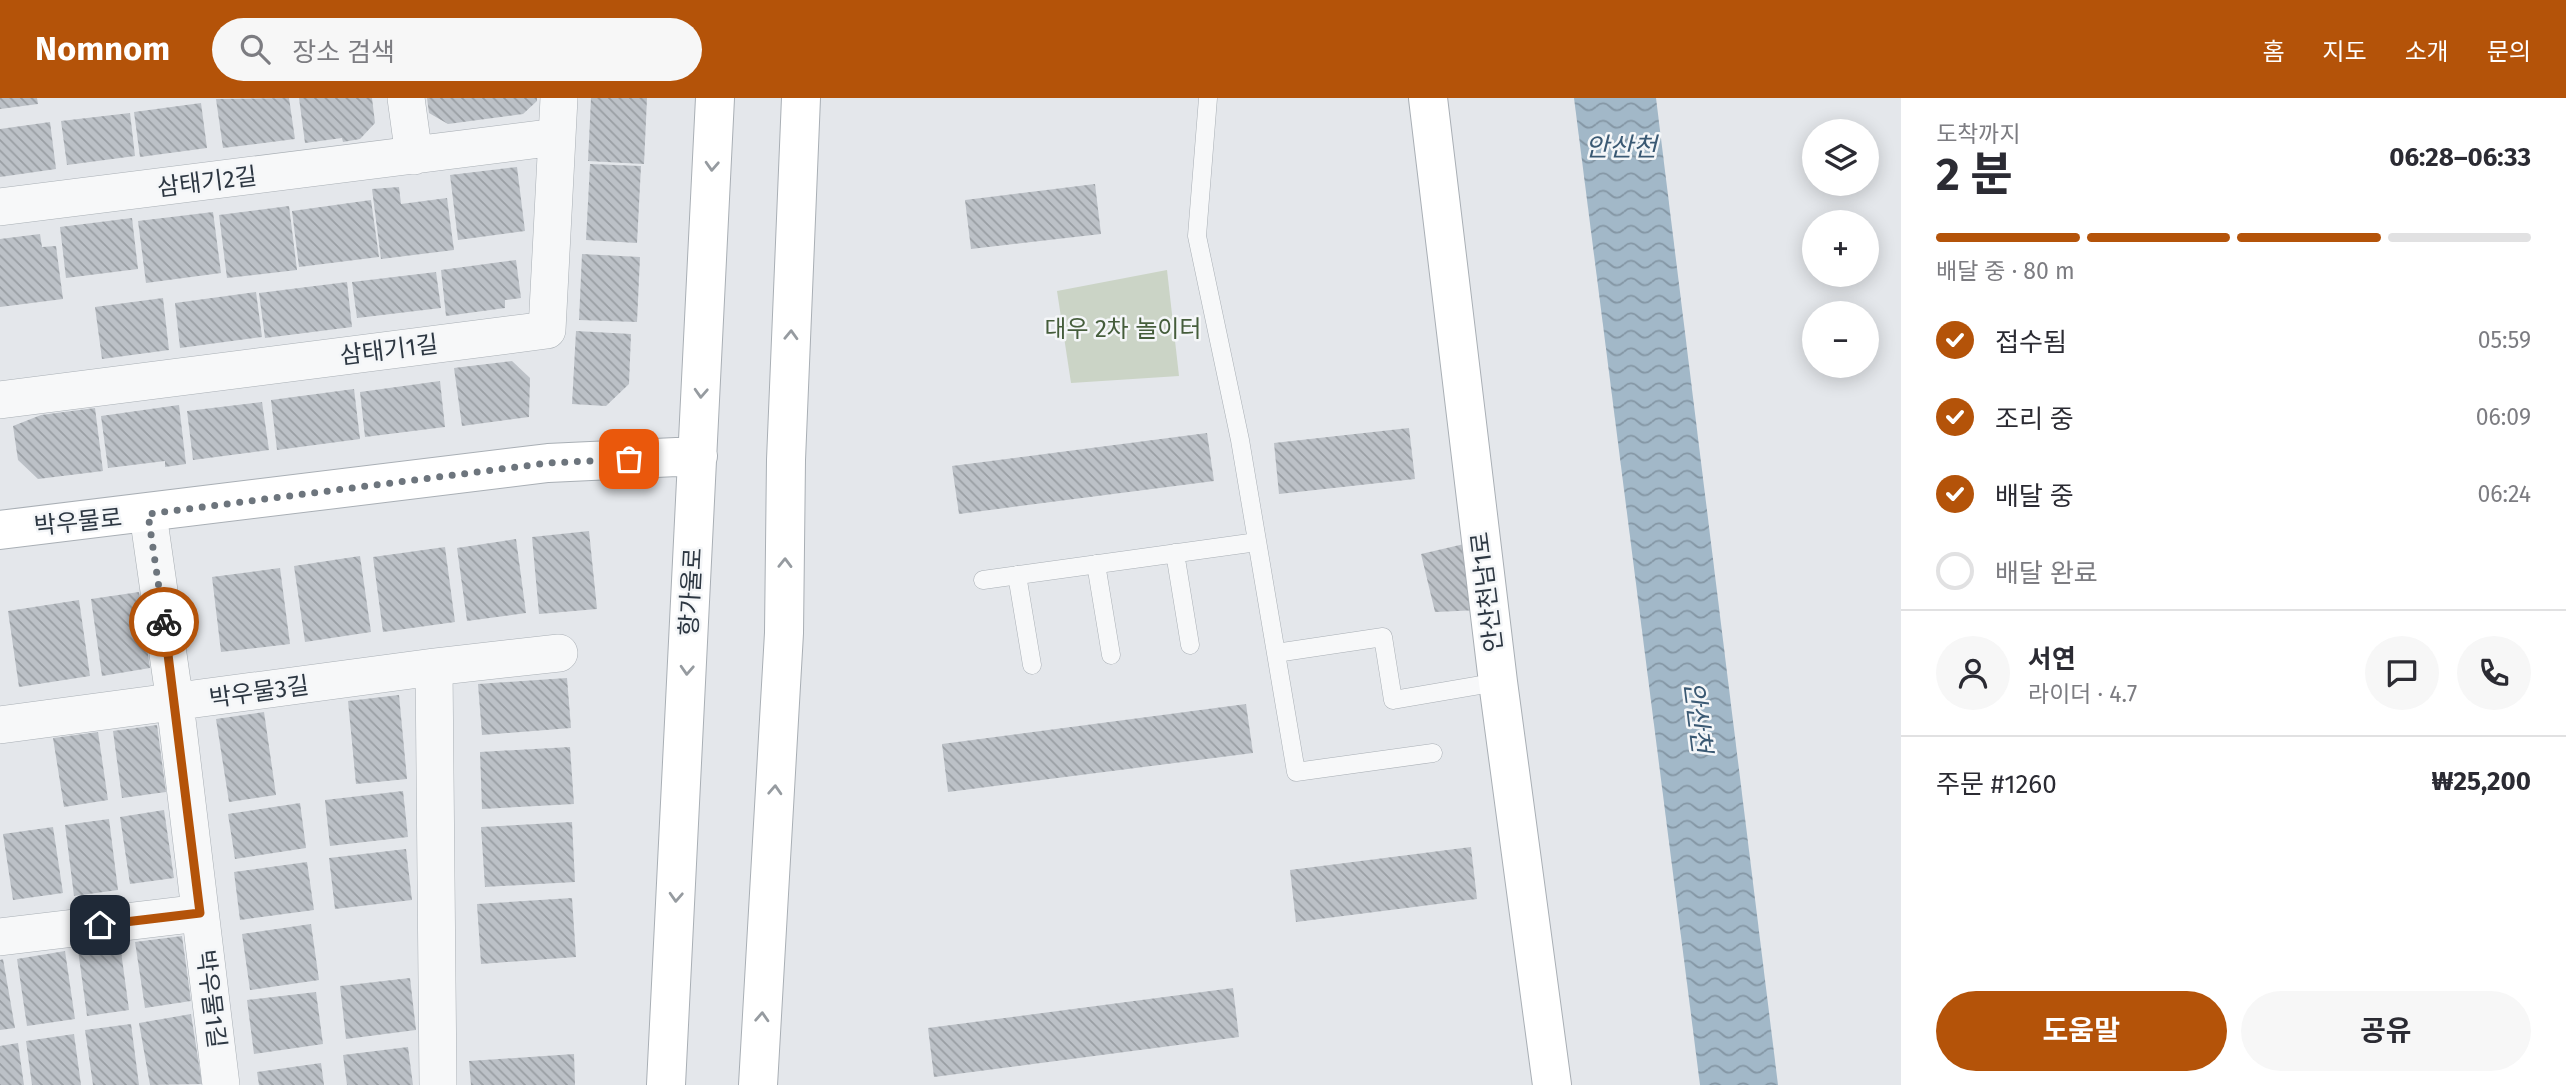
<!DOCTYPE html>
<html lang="ko">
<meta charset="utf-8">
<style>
:root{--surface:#fff;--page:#f7f7f7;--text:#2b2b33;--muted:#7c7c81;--line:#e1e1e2;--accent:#b45309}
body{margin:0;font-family:"Fira Sans","Noto Sans KR",sans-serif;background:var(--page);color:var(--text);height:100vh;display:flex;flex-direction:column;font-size:26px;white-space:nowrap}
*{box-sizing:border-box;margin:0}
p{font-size:23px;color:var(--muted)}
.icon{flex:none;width:38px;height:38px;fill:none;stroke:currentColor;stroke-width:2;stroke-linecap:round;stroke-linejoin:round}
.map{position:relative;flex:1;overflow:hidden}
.drawer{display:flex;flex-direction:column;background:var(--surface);width:665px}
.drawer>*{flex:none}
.fabs{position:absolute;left:1802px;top:21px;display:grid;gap:14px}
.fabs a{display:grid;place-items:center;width:77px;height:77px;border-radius:50%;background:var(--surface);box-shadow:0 4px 18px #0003;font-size:35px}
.pin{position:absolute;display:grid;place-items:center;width:60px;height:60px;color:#fff;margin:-30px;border-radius:14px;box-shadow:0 4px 10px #0006}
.courier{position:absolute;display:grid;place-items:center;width:70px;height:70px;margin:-35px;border:5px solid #b45309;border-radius:50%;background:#fff;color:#222;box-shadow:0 2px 9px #0007}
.head em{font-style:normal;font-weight:700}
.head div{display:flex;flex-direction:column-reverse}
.head{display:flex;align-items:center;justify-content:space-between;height:119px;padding:0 35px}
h1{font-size:46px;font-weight:700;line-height:52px}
.bar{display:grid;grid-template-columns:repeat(4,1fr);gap:10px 7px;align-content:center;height:84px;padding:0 35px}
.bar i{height:9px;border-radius:5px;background:var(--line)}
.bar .active{background:var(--accent)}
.bar p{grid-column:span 4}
.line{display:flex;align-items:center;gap:18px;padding:0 35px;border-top:2px solid var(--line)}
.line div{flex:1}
.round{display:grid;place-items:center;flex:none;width:74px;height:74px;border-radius:37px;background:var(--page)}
ol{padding:0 35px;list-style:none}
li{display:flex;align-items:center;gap:21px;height:77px}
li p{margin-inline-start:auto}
li .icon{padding:7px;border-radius:50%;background:var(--accent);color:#fff;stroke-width:4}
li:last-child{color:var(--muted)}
li i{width:38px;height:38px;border:4px solid var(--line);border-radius:50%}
.cta{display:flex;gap:14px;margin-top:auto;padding:14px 35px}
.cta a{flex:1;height:80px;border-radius:42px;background:var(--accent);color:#fff;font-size:28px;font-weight:700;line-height:80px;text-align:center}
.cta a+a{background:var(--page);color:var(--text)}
header{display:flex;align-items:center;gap:42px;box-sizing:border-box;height:98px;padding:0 35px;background:var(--accent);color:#fff}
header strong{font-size:33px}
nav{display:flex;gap:38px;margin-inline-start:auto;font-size:24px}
.search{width:490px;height:63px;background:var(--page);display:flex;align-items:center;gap:18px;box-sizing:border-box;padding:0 24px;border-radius:38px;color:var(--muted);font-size:26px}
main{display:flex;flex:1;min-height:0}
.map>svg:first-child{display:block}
.green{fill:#cbd4c6}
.water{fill:url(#water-waves)}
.building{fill:url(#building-back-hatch)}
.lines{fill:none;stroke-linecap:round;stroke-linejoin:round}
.lane-casing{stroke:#a9afb5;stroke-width:19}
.street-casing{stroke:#a9afb5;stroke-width:38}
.secondary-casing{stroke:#a9afb5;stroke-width:40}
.lane{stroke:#f7f8f9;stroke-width:18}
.street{stroke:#f7f8f9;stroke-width:37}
.secondary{stroke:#fff;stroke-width:38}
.oneway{stroke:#969ba0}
.done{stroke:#6d757d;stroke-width:7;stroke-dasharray:0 12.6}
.route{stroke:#b45309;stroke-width:9}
.labels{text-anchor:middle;stroke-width:5;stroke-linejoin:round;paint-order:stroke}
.street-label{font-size:24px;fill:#2d3742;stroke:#f4f6f8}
.park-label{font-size:24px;fill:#455d3b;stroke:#f4f6f8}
.water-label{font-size:26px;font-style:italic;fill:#3a5973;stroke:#f4f6f8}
</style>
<header>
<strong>Nomnom</strong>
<div class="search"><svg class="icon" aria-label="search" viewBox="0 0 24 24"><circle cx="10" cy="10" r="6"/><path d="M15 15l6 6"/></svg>장소 검색</div>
<nav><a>홈</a><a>지도</a><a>소개</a><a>문의</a></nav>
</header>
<main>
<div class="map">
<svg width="1901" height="987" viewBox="0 0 1901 987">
<defs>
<pattern id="water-waves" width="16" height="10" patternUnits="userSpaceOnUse" patternTransform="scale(1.75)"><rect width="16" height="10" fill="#a2b8c8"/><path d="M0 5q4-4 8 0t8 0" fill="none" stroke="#8496a4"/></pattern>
<pattern id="building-back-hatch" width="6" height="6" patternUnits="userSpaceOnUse" patternTransform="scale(1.75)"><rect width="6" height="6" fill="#bcc1c7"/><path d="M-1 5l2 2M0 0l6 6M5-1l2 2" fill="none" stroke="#999ea3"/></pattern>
</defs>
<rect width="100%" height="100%" fill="#e4e7eb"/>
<path class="green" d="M1167,172L1179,278L1071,285L1057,193Z"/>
<path class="water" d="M1574,0H1656L1778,987H1700Z"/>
<path class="building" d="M0,0H37L38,6L0,11Z
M289,0L295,41L223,50L216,1Z
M299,0H372L375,25L360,41L343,44L342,40L305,45Z
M427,0H537V3L523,16L448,26L429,15Z
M591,0H647L644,66L588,63Z
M201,5L207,50L140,59L134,14Z
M130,15L135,58L67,67L61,23Z
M50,24L56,71L0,79V31Z
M590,66L641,68L637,145L586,142Z
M517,69L525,133L458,142L450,77Z
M1095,86L1101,136L971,151L965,102Z
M399,89L401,106L447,100L454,152L381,161L372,91Z
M371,102L379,159L299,169L292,113Z
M289,108L297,172L227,180L219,117Z
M213,114L221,175L146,185L138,123Z
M132,120L138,171L66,180L60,129Z
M40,136L42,149L56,148L63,201L0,209V141Z
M582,156L640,159L637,224L579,222Z
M516,162L521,200L505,202V210L446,218L441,172Z
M436,174L441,210L357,220L352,184Z
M347,184L352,229L265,240L259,195Z
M256,194L262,239L180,250L175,205Z
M163,200L169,252L102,261L95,209Z
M576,233L631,236L629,286L606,308L572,306Z
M512,263L530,280L529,319L462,328L454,270Z
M440,283L445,329L365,339L360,294Z
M354,291L360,341L277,352L271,302Z
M262,304L269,352L193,362L187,313Z
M179,307L186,366L165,369V363L108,370L101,318Z
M95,310L103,373L38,381L18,362L13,328L41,317Z
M1409,330L1415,381L1279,396L1274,345Z
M1207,335L1214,383L959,416L952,368Z
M589,433L597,511L539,516L532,439Z
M516,441L526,515L467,523L457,450Z
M1464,446L1480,512L1435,514L1421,456Z
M445,449L455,524L383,534L373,459Z
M360,458L371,534L305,544L294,468Z
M280,470L290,546L221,554L212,479Z
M139,494L150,570L102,578L91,501Z
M79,502L90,578L19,589L8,513Z
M567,580L571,630L482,637L478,586Z
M399,597L407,681L356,686L348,603Z
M1246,606L1253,655L948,694L942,646Z
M264,614L276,697L229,704L216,621Z
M157,627L166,694L122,700L113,633Z
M98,634L108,702L64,709L53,640Z
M570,649L574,706L482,711L480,654Z
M403,693L408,739L330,748L325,702Z
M300,705L306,750L235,761L228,716Z
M164,712L174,780L130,786L120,719Z
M109,721L118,792L74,798L65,727Z
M572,724L575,784L485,789L481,729Z
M53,729L63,795L13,802L3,736Z
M1471,749L1477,801L1296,824L1290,772Z
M406,751L412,802L335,811L329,760Z
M307,764L314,812L240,822L234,774Z
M572,800L576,859L481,866L477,806Z
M311,826L319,882L250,892L242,836Z
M182,838L191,903L145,910L135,844Z
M120,846L129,912L87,918L78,852Z
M65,853L75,921L27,928L17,861Z
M3,861L15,930L0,932V862Z
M410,880L416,932L346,941L340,888Z
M1233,890L1239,939L934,979L928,930Z
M316,894L323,946L254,956L247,902Z
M191,916L202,986L150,987L139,925Z
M131,926L139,987H93L85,932Z
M74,936L81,987H32L26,943Z
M18,945L24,987H0V948Z
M408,949L413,987H347L343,957Z
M574,956L575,987H471L469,963Z
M321,965L324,987H259L257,974Z"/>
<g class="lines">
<g class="lane-casing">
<path id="lane" d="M1208,0L1197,138L1240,342L1296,674L1433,655
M1175,455L1190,547
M1096,466L1111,557
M1017,477L1032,567
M983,482L1257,444
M1276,555L1383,539L1393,602L1498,584"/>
</g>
<g class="street-casing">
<path id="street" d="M406,0L414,58
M0,109L556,39
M0,302L547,232L559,0
M148,416L175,605L221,987
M434,569L438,987
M0,627L434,569L559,555
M0,839L200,815"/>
</g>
<g class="secondary-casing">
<path id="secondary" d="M1428,0L1498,584L1552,987
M0,432L548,365L698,358
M666,987L715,0
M758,987L784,535L786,362L801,0"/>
</g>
<use href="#lane" class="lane"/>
<use href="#street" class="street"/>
<use href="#secondary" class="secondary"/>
</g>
<defs><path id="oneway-chevron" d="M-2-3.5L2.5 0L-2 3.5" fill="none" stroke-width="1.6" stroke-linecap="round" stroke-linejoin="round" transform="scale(1.75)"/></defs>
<g class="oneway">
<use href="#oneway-chevron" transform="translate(712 68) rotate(93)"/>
<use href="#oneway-chevron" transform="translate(791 237) rotate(-88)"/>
<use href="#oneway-chevron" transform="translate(701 295) rotate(93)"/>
<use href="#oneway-chevron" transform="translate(785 465) rotate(-89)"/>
<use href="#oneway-chevron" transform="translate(687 572) rotate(93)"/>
<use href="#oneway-chevron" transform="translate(775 692) rotate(-87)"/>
<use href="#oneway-chevron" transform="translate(676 799) rotate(93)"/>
<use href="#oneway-chevron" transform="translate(762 919) rotate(-87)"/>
</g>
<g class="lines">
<path class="done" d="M164,524L148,416L548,365L629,361"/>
<path class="route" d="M100,827L200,815L164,524"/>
</g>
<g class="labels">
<g class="street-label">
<text transform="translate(207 84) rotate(-7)" y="8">삼태기2길</text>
<text transform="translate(389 252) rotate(-7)" y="8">삼태기1길</text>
<text transform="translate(78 424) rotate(-6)" y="8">박우물로</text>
<text transform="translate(691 494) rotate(-87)" y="8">항가울로</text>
<text transform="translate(1487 494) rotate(-97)" y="8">안산천남1로</text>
<text transform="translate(259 594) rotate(-8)" y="8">박우물3길</text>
<text transform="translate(211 901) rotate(83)" y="8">박우물1길</text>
</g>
<g class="park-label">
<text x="1123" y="239">대우 2차 놀이터</text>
</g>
<g class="water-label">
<text x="1621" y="58">안산천</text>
<text transform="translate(1698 619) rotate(83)" y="9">안산천</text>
</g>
</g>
</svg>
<div class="fabs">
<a><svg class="icon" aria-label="layers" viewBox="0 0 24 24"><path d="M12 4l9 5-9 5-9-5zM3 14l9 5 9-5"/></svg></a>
<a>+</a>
<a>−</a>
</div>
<div class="pin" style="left:629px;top:361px;background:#ea580c"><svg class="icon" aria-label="bag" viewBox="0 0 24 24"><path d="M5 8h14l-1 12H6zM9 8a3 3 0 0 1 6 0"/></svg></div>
<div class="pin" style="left:100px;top:827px;background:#1f2937"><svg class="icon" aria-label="home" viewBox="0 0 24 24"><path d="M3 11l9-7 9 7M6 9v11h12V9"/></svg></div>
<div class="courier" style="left:164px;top:524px"><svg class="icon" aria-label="bike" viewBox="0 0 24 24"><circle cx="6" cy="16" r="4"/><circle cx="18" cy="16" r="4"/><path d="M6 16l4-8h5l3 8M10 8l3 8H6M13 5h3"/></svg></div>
</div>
<section class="drawer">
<div class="head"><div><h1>2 분</h1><p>도착까지</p></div><em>06:28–06:33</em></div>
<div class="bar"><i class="active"></i><i class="active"></i><i class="active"></i><i></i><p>배달 중 · 80 m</p></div>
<ol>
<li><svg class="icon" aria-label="check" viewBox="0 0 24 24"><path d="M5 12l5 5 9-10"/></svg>접수됨<p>05:59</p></li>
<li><svg class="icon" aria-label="check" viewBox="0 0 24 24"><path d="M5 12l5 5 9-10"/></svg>조리 중<p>06:09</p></li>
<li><svg class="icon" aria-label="check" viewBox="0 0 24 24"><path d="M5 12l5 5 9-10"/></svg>배달 중<p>06:24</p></li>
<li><i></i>배달 완료</li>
</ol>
<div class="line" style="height:126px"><a class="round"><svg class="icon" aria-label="person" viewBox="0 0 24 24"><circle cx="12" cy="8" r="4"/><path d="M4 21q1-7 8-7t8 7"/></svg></a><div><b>서연</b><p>라이더 · 4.7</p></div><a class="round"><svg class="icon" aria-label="chat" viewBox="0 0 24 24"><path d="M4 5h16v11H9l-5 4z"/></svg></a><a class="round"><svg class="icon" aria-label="phone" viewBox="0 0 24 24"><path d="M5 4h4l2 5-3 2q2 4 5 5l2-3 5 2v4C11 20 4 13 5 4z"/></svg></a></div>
<div class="line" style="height:91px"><div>주문 #1260</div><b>₩25,200</b></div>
<div class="cta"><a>도움말</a><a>공유</a></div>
</section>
</main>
